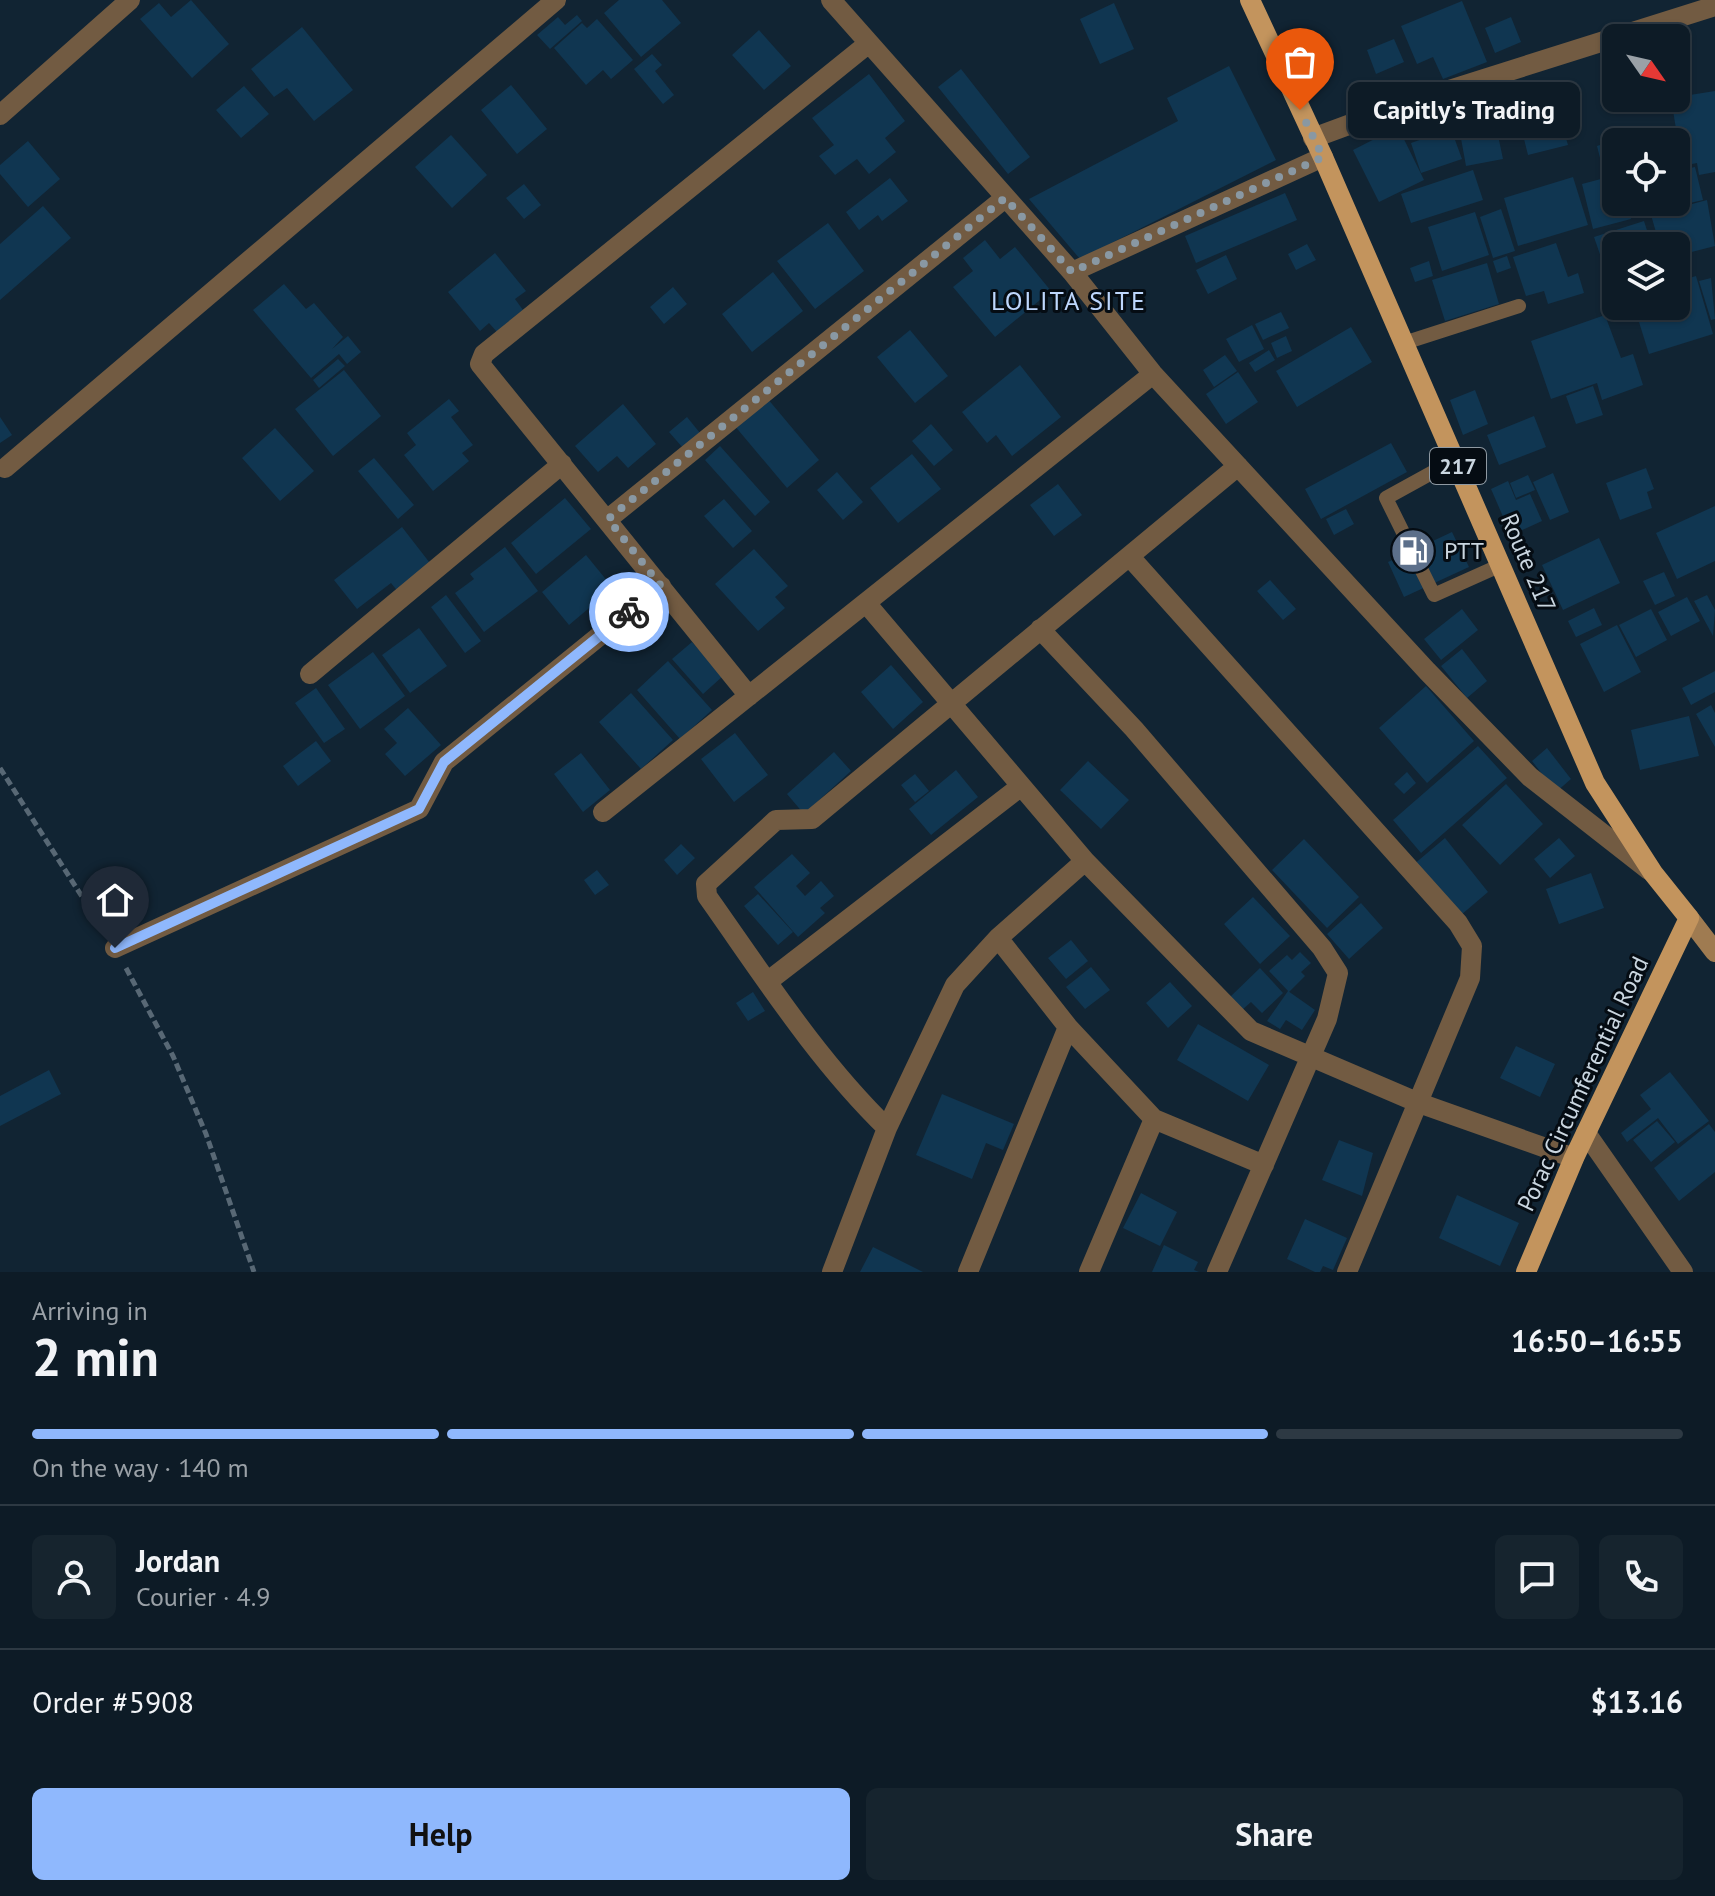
<!DOCTYPE html>
<meta charset="utf-8">
<style>
:root{--surface:#0d1b26;--page:#16242e;--text:#f1f3f6;--muted:#9aa1a7;--line:#2d3943;--accent:#8fb8fd}
body{margin:0;font-family:"PT Sans",sans-serif;background:var(--page);color:var(--text);height:100vh;display:flex;flex-direction:column;font-size:30px;white-space:nowrap}
*{box-sizing:border-box;margin:0}
p{font-size:26px;color:var(--muted)}
.icon{flex:none;width:44px;height:44px;fill:none;stroke:currentColor;stroke-width:2;stroke-linecap:round;stroke-linejoin:round}
.map{position:relative;height:1272px;overflow:hidden}
.sheet{display:flex;flex-direction:column;background:var(--surface);flex:1}
.sheet>*{flex:none}
.needle{width:52px;rotate:124deg}
.tools{position:absolute;left:1602px;top:24px;display:grid;gap:16px}
.tools a{display:grid;place-items:center;width:88px;height:88px;border-radius:12px;background:var(--surface);box-shadow:0 2px 6px #0004,0 0 0 2px var(--line);font-size:40px}
.pin{position:absolute;display:grid;place-items:center;width:68px;height:68px;color:#fff;margin:-82px -34px;border-radius:50% 50% 50% 0;rotate:-45deg;box-shadow:0 0 8px #0007}
.pin .icon{rotate:45deg}
.courier{position:absolute;display:grid;place-items:center;width:80px;height:80px;margin:-40px;border:6px solid #8fb8fd;border-radius:50%;background:#fff;color:#222;box-shadow:0 2px 10px #0007}
.bubble{position:absolute;height:56px;border-radius:12px;background:var(--surface);box-shadow:0 2px 6px #0004,0 0 0 2px var(--line);font-size:26px;font-weight:600;line-height:56px;text-align:center}
.overview em{font-style:normal;font-weight:600}
.overview div{display:flex;flex-direction:column-reverse}
.overview{display:flex;align-items:center;justify-content:space-between;height:136px;padding:0 32px}
h1{font-size:52px;font-weight:600;line-height:60px}
.bar{display:grid;grid-template-columns:repeat(4,1fr);gap:12px 8px;align-content:center;height:96px;padding:0 32px}
.bar i{height:10px;border-radius:6px;background:var(--line)}
.bar .active{background:var(--accent)}
.bar p{grid-column:span 4}
.line{display:flex;align-items:center;gap:20px;padding:0 32px;border-top:2px solid var(--line)}
.line div{flex:1}
.round{display:grid;place-items:center;flex:none;width:84px;height:84px;border-radius:12px;background:var(--page)}
.primary-button{display:flex;gap:16px;margin-top:auto;padding:16px 32px}
.primary-button a{flex:1;height:92px;border-radius:12px;background:var(--accent);color:#111;font-size:32px;font-weight:600;line-height:92px;text-align:center}
.primary-button a+a{background:var(--page);color:var(--text)}
.map>svg:first-child{display:block}
.building{fill:#103651}
.lines{fill:none;stroke-linecap:round;stroke-linejoin:round}
.path{stroke:#586875;stroke-width:5;stroke-dasharray:8 4;stroke-linecap:butt}
.service{stroke:#725b42;stroke-width:14}
.minor{stroke:#725b42;stroke-width:20}
.secondary{stroke:#9f7b51;stroke-width:20}
.primary{stroke:#c3945d;stroke-width:20}
.done{stroke:#8998a3;stroke-width:8;stroke-dasharray:0 14.4}
.route{stroke:#8fb8fd;stroke-width:10}
.labels{text-anchor:middle;stroke-width:6;stroke-linejoin:round;paint-order:stroke}
.shield{fill:#050c13;stroke:#8f99a2;stroke-width:2}
.shield-label{font-size:22px;font-weight:bold;fill:#cad6e0}
.poi-label{font-size:24px;fill:#cad6e0;stroke:#050c13;text-anchor:start}
.street-label{font-size:24px;fill:#cad6e0;stroke:#050c13}
.neighbourhood-label{font-size:26px;letter-spacing:2px;fill:#bed7fd;stroke:#050c13}
</style>
<div class="map">
<svg width="1715" height="1272" viewBox="0 0 1715 1272">
<rect width="100%" height="100%" fill="#112433"/>
<path class="building" d="M191,0L229,44L192,78L140,19L159,3L171,17Z
M619,0H662L681,23L641,57L604,13Z
M1462,1L1487,62L1443,79L1433,57L1417,64L1401,26Z
M1114,3L1134,49L1100,64L1080,19Z
M577,15L582,21L550,49L537,35L558,17L565,25Z
M1511,17L1521,42L1495,53L1485,28Z
M597,19L633,60L611,79L603,70L586,85L554,48L582,23L587,28Z
M302,27L353,90L314,121L287,88L274,97L251,69Z
M759,30L791,66L764,90L732,55Z
M1394,39L1404,62L1376,74L1367,50Z
M652,54L662,65L655,71L674,95L663,104L634,69Z
M1229,66L1276,160L1080,259L1029,199L1178,121L1167,98Z
M961,69L1030,157L1008,174L938,87Z
M869,74L905,121L885,138L896,152L869,174L857,159L835,175L819,156L834,145L812,118Z
M511,85L547,129L517,154L481,110Z
M244,86L269,114L241,138L216,110Z
M1715,91V172L1699,175L1697,163L1682,166L1671,98Z
M1566,98L1574,128L1564,131L1568,145L1528,155L1517,111Z
M1496,126L1503,159L1466,166L1460,133Z
M1398,127L1424,180L1379,202L1353,150Z
M1451,129L1462,159L1421,173L1411,143Z
M451,135L487,175L452,208L415,167Z
M28,141L60,179L28,207L0,174V165Z
M1612,141L1616,170L1604,174L1597,146Z
M1695,167L1703,200L1646,213L1644,202H1676V171Z
M1473,170L1483,200L1411,223L1401,194Z
M1616,175V202H1626L1631,219L1593,229L1582,184Z
M1573,177L1588,225L1518,246L1504,198Z
M890,178L908,201L882,221L878,215L859,230L846,212Z
M524,184L541,205L524,219L506,198Z
M1285,193L1297,220L1196,263L1185,236Z
M1707,200L1715,246L1676,256V246H1660L1651,215Z
M43,206L71,238L0,300V244Z
M1501,209L1515,251L1493,258L1480,217Z
M1475,212L1489,255L1442,271L1428,227Z
M1644,221L1652,246H1616V266L1605,269L1594,237Z
M828,223L864,271L815,309L777,261Z
M985,240L1000,259L1015,247L1051,291L995,337L953,287L973,271L963,258Z
M1556,243L1568,277L1578,273L1584,293L1548,304L1544,291L1526,296L1513,257Z
M1307,244L1316,260L1296,270L1288,254Z
M495,253L526,291L515,299L523,310L497,332L489,323L480,331L448,292Z
M1226,255L1237,279L1208,294L1196,270Z
M1507,256L1511,268L1497,273L1493,261Z
M1429,261L1433,276L1415,282L1410,268Z
M1487,263L1499,304L1445,321L1432,280Z
M773,272L803,311L752,352L722,314Z
M1696,276L1713,334L1649,354L1634,306H1676V282Z
M1711,278L1715,319L1711,320L1699,281Z
M284,284L306,309L314,303L343,337L332,349L348,336L361,352L347,364L339,354L311,378L253,310Z
M673,287L687,304L664,324L650,307Z
M1281,312L1289,328L1263,340L1255,324Z
M1605,315L1621,358L1633,354L1643,385L1602,400L1597,383L1551,399L1531,341Z
M1252,325L1264,349L1239,362L1226,339Z
M1351,327L1372,362L1297,407L1276,371Z
M910,330L948,376L915,403L877,357Z
M1286,336L1292,351L1277,358L1271,343Z
M1269,350L1275,360L1255,372L1249,363Z
M1225,355L1237,371L1214,387L1203,370Z
M338,359L345,366L319,388L313,380Z
M1020,365L1061,417L1012,456L996,435L987,443L962,412Z
M344,370L381,416L333,456L295,409Z
M1238,372L1258,402L1226,424L1206,394Z
M1593,386L1603,415L1576,424L1566,396Z
M1475,390L1488,424L1463,435L1450,400Z
M767,398L819,460L787,488L734,425Z
M449,399L459,411L451,417L473,445L462,453L469,461L433,491L404,455L416,445L407,433Z
M623,404L656,444L628,468L617,456L598,472L575,446Z
M1534,416L1546,447L1499,465L1487,435Z
M0,417L12,435L0,443Z
M687,417L700,433L683,448L669,432Z
M931,424L953,450L934,466L912,441Z
M275,428L314,471L280,501L242,458Z
M1391,443L1407,472L1321,519L1305,489Z
M720,446L770,502L755,516L705,460Z
M912,454L941,489L898,523L870,488Z
M374,458L414,505L398,519L358,471Z
M1646,468L1654,489L1647,492L1652,508L1620,520L1606,483Z
M837,472L863,502L843,520L817,490Z
M1553,473L1569,512L1550,520L1533,482Z
M1528,475L1535,490L1516,498L1510,483Z
M1508,481L1516,500L1530,494L1542,521L1511,535L1491,489Z
M1058,484L1082,515L1054,536L1030,505Z
M565,498L591,529L536,574L511,543Z
M724,499L752,531L733,548L704,516Z
M1715,506V561L1677,579L1656,533Z
M1346,509L1354,524L1334,535L1326,519Z
M402,527L433,567L399,593L391,583L357,609L334,580Z
M1452,532L1469,567L1404,597L1388,562Z
M1599,538L1620,583L1563,610L1542,565Z
M505,547L538,591L484,632L455,593L474,579L470,574Z
M754,549L788,586L775,597L785,608L758,631L715,584Z
M586,555L613,588L569,625L542,592Z
M629,572L639,584L622,598L612,586Z
M1664,572L1675,596L1655,605L1643,581Z
M1270,580L1296,609L1283,620L1257,591Z
M446,595L481,641L465,653L431,607Z
M1707,595L1715,610L1713,636L1694,601Z
M1687,597L1700,621L1671,636L1658,612Z
M1594,608L1602,625L1576,637L1568,621Z
M1462,609L1478,630L1441,660L1424,639Z
M1651,609L1667,640L1636,657L1619,625Z
M1617,625L1641,672L1604,692L1580,644Z
M419,628L447,666L410,693L382,655Z
M692,642L723,676L703,694L672,659Z
M1462,649L1487,681L1467,698L1441,666Z
M373,652L405,696L360,729L328,685Z
M668,661L712,710L680,739L637,690Z
M891,665L923,702L893,729L861,692Z
M1715,671V692L1691,705L1682,688Z
M1426,686L1474,741L1427,783L1379,728Z
M316,688L345,729L324,743L295,703Z
M631,693L673,740L641,769L599,722Z
M1711,705L1715,713V747L1696,714Z
M408,708L441,745L405,776L385,754L397,743L384,729Z
M1689,716L1699,756L1640,770L1631,730Z
M735,733L768,775L734,802L701,759Z
M316,741L331,761L298,786L283,766Z
M1478,746L1507,778L1421,853L1393,820Z
M1547,748L1571,779L1556,792L1532,761Z
M834,752L851,771L804,814L787,794Z
M581,753L610,790L583,812L554,774Z
M1088,761L1129,800L1101,829L1060,790Z
M956,770L978,797L931,835L909,809Z
M1407,772L1416,783L1404,794L1394,784Z
M915,774L929,791L915,802L901,785Z
M1506,784L1543,824L1500,865L1462,825Z
M1445,838L1488,892L1461,915L1413,865Z
M1559,838L1575,856L1550,878L1534,859Z
M1304,839L1359,897L1327,928L1272,870Z
M681,844L695,858L677,875L664,860Z
M792,854L810,873L796,886L805,896L821,881L834,896L820,908L825,913L798,937L754,887Z
M597,870L609,885L595,895L584,880Z
M1591,873L1604,908L1559,924L1546,889Z
M758,894L793,932L778,945L744,906Z
M1253,897L1290,936L1260,964L1224,924Z
M1361,903L1383,928L1349,959L1327,934Z
M1071,940L1088,961L1066,979L1048,958Z
M1300,952L1311,963L1301,972L1305,976L1289,992L1269,971L1287,955L1292,960Z
M1091,967L1110,990L1085,1009L1066,987Z
M1260,968L1283,993L1262,1013L1251,1002L1242,1010L1230,997Z
M1170,982L1192,1006L1168,1028L1146,1003Z
M1288,991L1315,1010L1302,1030L1286,1020L1280,1029L1267,1021Z
M753,992L765,1011L748,1021L736,1003Z
M1198,1024L1269,1065L1248,1101L1177,1060Z
M1516,1046L1555,1064L1540,1097L1500,1078Z
M49,1070L61,1094L0,1126V1096Z
M1670,1072L1709,1121L1678,1144L1658,1118L1627,1142L1621,1133L1651,1109L1640,1095Z
M942,1094L1014,1124L1003,1150L986,1143L972,1179L916,1155Z
M1657,1121L1675,1142L1651,1162L1633,1140Z
M1709,1124L1715,1132V1172L1679,1201L1654,1168Z
M1339,1140L1373,1153L1362,1196L1322,1180Z
M1141,1193L1177,1212L1160,1246L1123,1228Z
M1457,1195L1519,1223L1500,1266L1439,1238Z
M1305,1219L1347,1238L1333,1270L1323,1266L1320,1272H1315L1287,1259Z
M1164,1245L1198,1262L1194,1270L1199,1272H1152Z
M873,1247L923,1272H860Z"/>
<g class="lines">
<path class="path" d="M0,768L102,928
M126,968L173,1056L206,1134L254,1272"/>
<path class="service" d="M1404,343L1519,306
M1455,460L1386,498L1434,595L1501,565"/>
<path class="minor" d="M831,0L1072,272L1153,374L1427,671L1530,777L1649,870
M0,115L130,0
M1313,138L1408,103L1715,6
M1072,272L1323,157
M5,468L556,0
M608,519L1005,198
M1130,557L1458,923L1472,946L1470,978L1347,1272
M866,603L1085,861L1251,1031L1419,1103L1574,1158
M1040,629L1134,729L1322,948L1338,973L1327,1019L1217,1272
M310,674L562,464
M749,696L480,364L484,354L869,43
M603,812L1153,374
M998,938L1068,1027L1154,1119L1264,1165
M115,948L419,809L444,762L661,586
M767,982L1020,787
M887,1128C817,1060 763,975 707,896L706,884L776,820L812,819L1238,466
M1586,1133L1683,1272
M832,1272L887,1128L955,985L998,938L1085,861
M968,1272L1068,1027
M1089,1272L1154,1119"/>
<path class="secondary" d="M1689,918L1715,952"/>
<path class="primary" d="M1250,0L1323,157L1595,783L1653,873L1689,918L1574,1158L1526,1272"/>
</g>
<g class="lines">
<path class="done" d="M629,612L661,586L608,519L1005,198L1072,272L1323,157L1300,110"/>
<path class="route" d="M115,948L419,809L444,762L629,612"/>
</g>
<defs>
<g id="fuel-disc" transform="scale(2.3)"><circle r="9.5" fill="#5c6f8a" stroke="#050c13"/><path d="M-5.5-6h7V0h2V4h1.3V-2.5L3-4.5l.8-.8L6-3V5H2.5V1h-1V6h-7ZM-4.2-4.7v3.2H.2V-4.7Z" fill="#fff"/></g>
</defs>
<g fill-rule="evenodd">
<use href="#fuel-disc" x="1413" y="551"/>
</g>
<g class="labels">
<rect class="shield" x="1430" y="448" width="56" height="36" rx="6"/>
<g class="shield-label">
<text x="1458" y="474">217</text>
</g>
<g class="poi-label">
<text x="1444" y="559">PTT</text>
</g>
<g class="street-label">
<text transform="translate(1528 563) rotate(67)" y="8">Route 217</text>
<text transform="translate(1583 1084) rotate(-65)" y="8">Porac Circumferential Road</text>
</g>
<g class="neighbourhood-label">
<text x="1069" y="310">LOLITA SITE</text>
</g>
</g>
</svg>
<div class="tools">
<a><svg class="needle" viewBox="-14 -14 28 28"><path d="M0-13l5 13h-10z" fill="#e53935"/><path d="M0 13l5-13h-10z" fill="#9aa1a7"/></svg></a>
<a><svg class="icon" aria-label="locate" viewBox="0 0 24 24"><circle cx="12" cy="12" r="6"/><path d="M12 2v4M12 18v4M2 12h4M18 12h4"/></svg></a>
<a><svg class="icon" aria-label="layers" viewBox="0 0 24 24"><path d="M12 4l9 5-9 5-9-5zM3 14l9 5 9-5"/></svg></a>
</div>
<div class="pin" style="left:1300px;top:110px;background:#ea580c"><svg class="icon" aria-label="bag" viewBox="0 0 24 24"><path d="M5 8h14l-1 12H6zM9 8a3 3 0 0 1 6 0"/></svg></div>
<div class="pin" style="left:115px;top:948px;background:#1f2937"><svg class="icon" aria-label="home" viewBox="0 0 24 24"><path d="M3 11l9-7 9 7M6 9v11h12V9"/></svg></div>
<div class="courier" style="left:629px;top:612px"><svg class="icon" aria-label="bike" viewBox="0 0 24 24"><circle cx="6" cy="16" r="4"/><circle cx="18" cy="16" r="4"/><path d="M6 16l4-8h5l3 8M10 8l3 8H6M13 5h3"/></svg></div>
<div class="bubble" style="left:1348px;top:82px;width:232px">Capitly's Trading</div>
</div>
<section class="sheet">
<div class="overview"><div><h1>2 min</h1><p>Arriving in</p></div><em>16:50–16:55</em></div>
<div class="bar"><i class="active"></i><i class="active"></i><i class="active"></i><i></i><p>On the way · 140 m</p></div>
<div class="line" style="height:144px"><a class="round"><svg class="icon" aria-label="person" viewBox="0 0 24 24"><circle cx="12" cy="8" r="4"/><path d="M4 21q1-7 8-7t8 7"/></svg></a><div><b>Jordan</b><p>Courier · 4.9</p></div><a class="round"><svg class="icon" aria-label="chat" viewBox="0 0 24 24"><path d="M4 5h16v11H9l-5 4z"/></svg></a><a class="round"><svg class="icon" aria-label="phone" viewBox="0 0 24 24"><path d="M5 4h4l2 5-3 2q2 4 5 5l2-3 5 2v4C11 20 4 13 5 4z"/></svg></a></div>
<div class="line" style="height:104px"><div>Order #5908</div><b>$13.16</b></div>
<div class="primary-button"><a>Help</a><a>Share</a></div>
</section>
